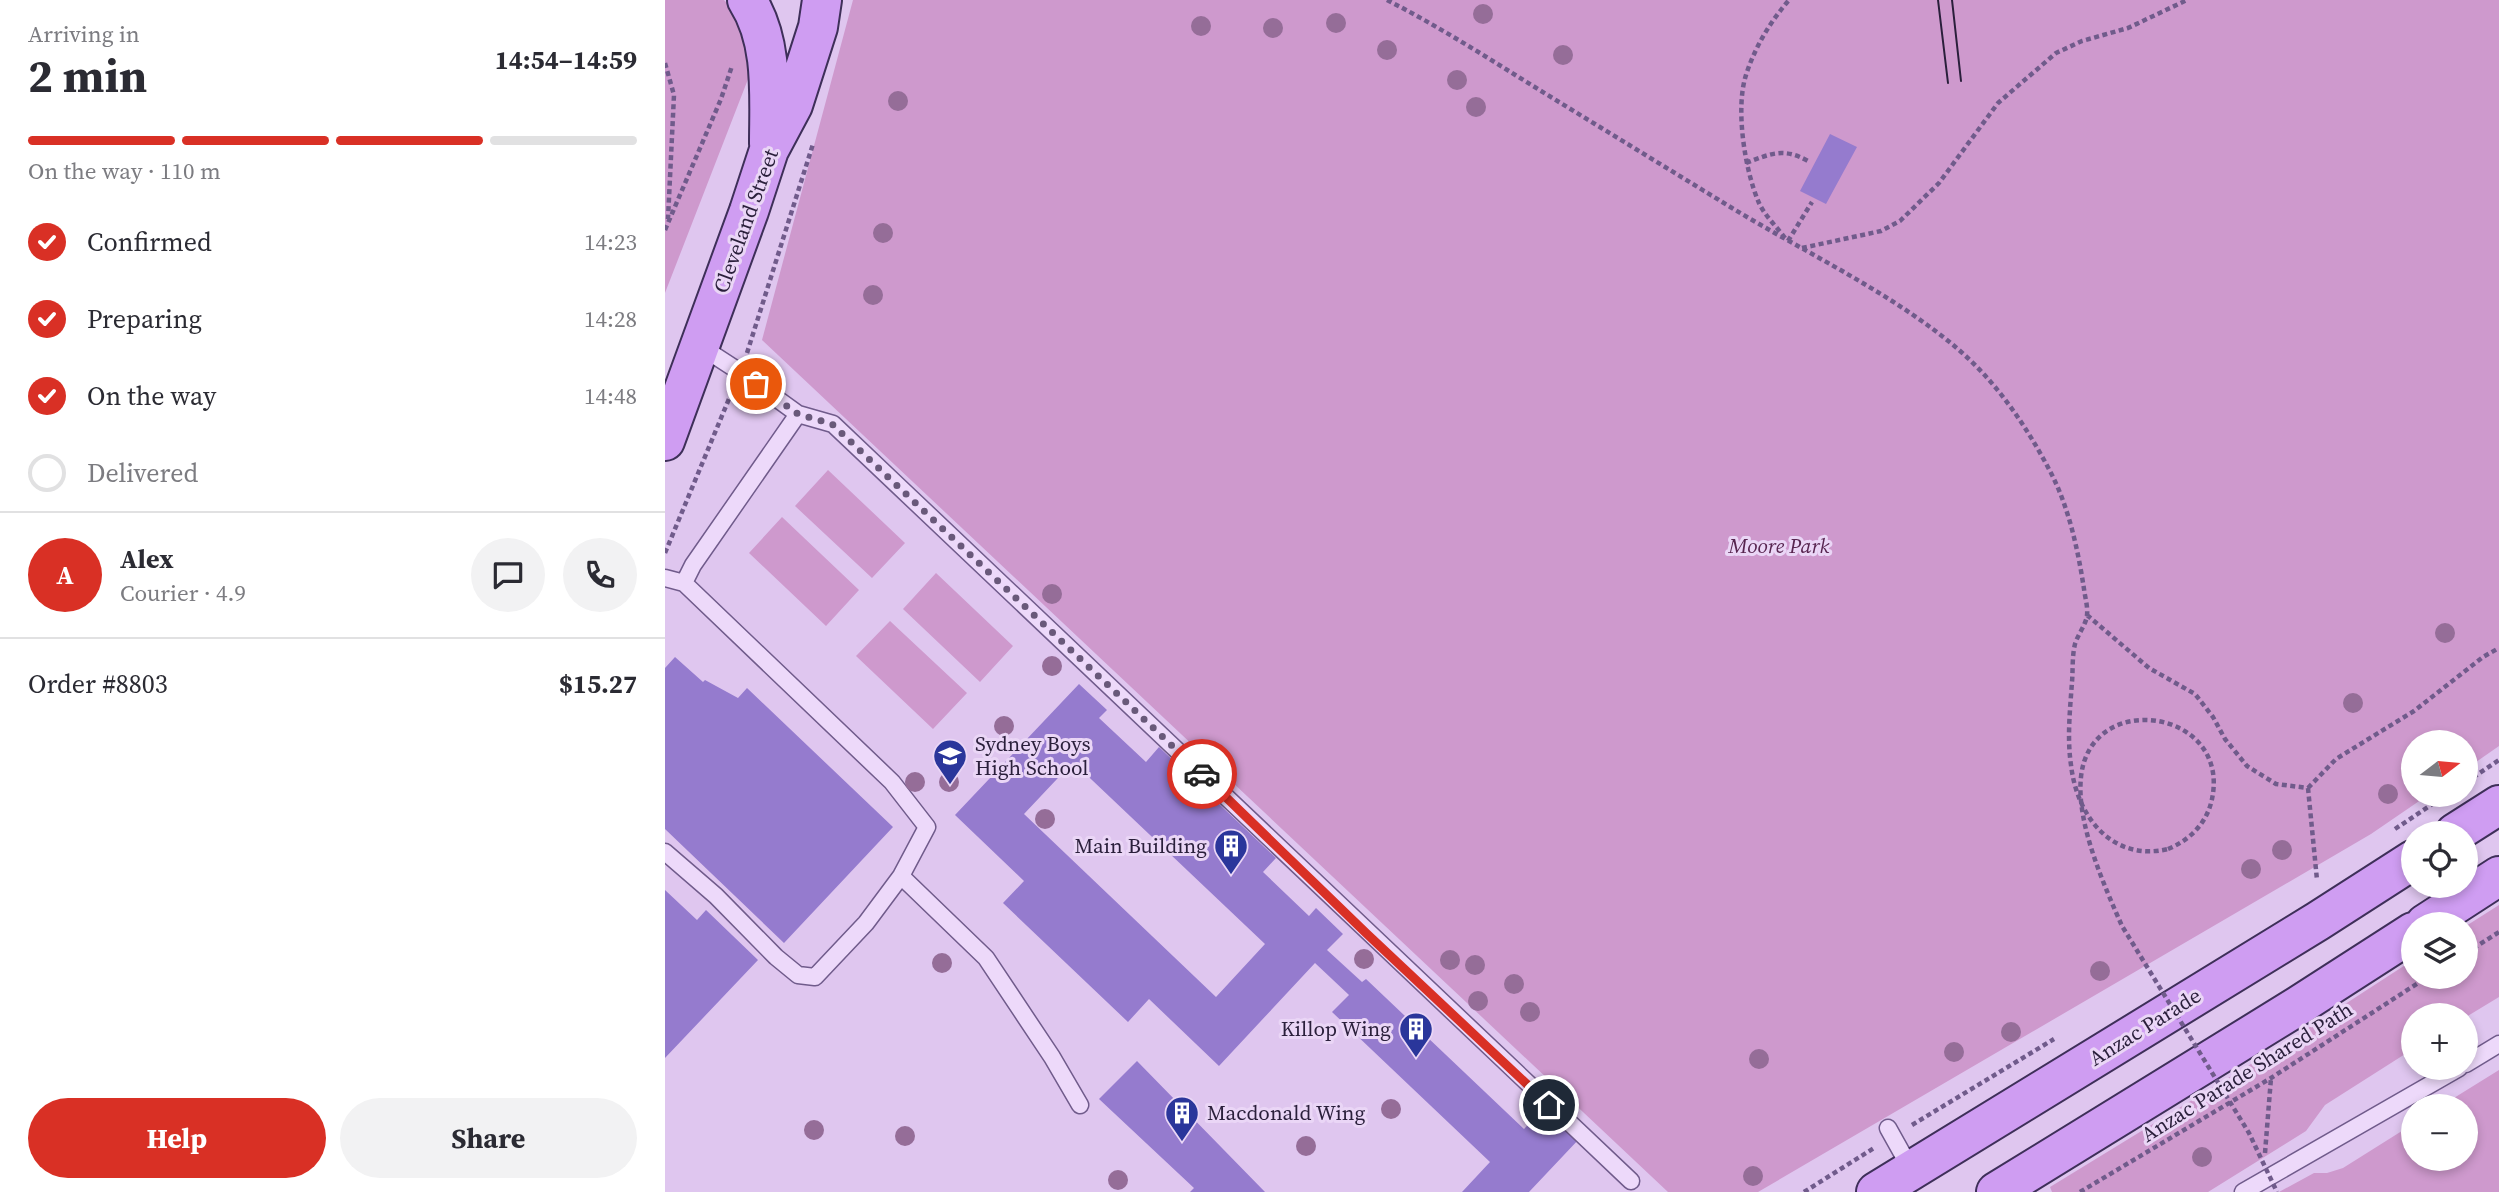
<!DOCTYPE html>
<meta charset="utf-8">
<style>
:root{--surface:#fff;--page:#f2f2f3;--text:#2b2b33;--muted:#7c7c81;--line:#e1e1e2;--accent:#d93025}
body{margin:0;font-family:"Source Serif 4",serif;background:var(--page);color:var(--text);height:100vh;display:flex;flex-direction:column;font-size:26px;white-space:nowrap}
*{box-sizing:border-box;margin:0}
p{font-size:23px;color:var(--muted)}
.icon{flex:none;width:38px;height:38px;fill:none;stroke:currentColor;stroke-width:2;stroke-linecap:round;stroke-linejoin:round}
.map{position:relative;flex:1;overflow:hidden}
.sheet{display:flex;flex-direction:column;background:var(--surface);width:665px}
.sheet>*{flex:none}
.needle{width:46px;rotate:74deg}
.fabs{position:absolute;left:1736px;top:730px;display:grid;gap:14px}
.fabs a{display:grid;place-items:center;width:77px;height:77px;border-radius:50%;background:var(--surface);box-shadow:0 4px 10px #0003;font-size:35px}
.pin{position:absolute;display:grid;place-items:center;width:60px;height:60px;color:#fff;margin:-30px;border:4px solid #fff;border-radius:50%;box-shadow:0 2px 7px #0007}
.courier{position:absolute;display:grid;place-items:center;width:70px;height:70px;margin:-35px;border:5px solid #d93025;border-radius:50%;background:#fff;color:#222;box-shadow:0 2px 9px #0007}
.overview em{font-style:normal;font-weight:700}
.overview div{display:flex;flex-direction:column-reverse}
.overview{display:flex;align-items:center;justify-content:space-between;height:119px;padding:0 28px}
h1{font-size:46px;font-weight:700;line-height:52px}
.bar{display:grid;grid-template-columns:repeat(4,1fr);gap:10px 7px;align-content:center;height:84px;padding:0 28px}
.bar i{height:9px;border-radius:5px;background:var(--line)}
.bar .active{background:var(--accent)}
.bar p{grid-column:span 4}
.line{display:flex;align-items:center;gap:18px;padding:0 28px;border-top:2px solid var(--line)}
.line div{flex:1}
.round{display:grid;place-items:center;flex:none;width:74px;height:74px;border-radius:37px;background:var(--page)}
ol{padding:0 28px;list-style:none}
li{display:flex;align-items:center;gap:21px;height:77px}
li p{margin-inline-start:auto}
li .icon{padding:7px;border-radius:50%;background:var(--accent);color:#fff;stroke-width:4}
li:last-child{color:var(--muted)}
li i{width:38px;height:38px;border:4px solid var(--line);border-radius:50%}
.button{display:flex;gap:14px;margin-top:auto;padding:14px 28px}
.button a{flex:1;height:80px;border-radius:42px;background:var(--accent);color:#fff;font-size:28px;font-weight:700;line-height:80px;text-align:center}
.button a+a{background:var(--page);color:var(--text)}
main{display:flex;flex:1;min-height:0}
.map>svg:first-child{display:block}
.green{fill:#ce99cd}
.building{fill:#957bce;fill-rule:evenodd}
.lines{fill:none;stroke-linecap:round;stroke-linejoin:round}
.lane-casing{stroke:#705b8b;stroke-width:19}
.primary-casing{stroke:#3e2f59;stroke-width:42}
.path{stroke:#705b8b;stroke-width:4.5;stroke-dasharray:5 3.5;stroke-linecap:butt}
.lane{stroke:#edd9fa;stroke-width:16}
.primary{stroke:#cf9df2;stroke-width:38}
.tram{stroke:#2a1f3b;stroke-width:2}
.path-bridge{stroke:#705b8b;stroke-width:4.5;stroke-dasharray:5 3.5;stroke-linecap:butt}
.tree{fill:#956d98}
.done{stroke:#69597a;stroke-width:7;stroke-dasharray:0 12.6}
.route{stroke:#d93025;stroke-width:9}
.labels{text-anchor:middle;stroke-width:6;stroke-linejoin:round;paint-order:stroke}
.street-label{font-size:21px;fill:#2a1f3b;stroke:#ead6f6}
.park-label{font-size:21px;font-style:italic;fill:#582550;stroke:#ead6f6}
.poi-label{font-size:21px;fill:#2a1f3b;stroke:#ead6f6;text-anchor:start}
</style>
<main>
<section class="sheet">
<div class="overview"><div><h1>2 min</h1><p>Arriving in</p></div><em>14:54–14:59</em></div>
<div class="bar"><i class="active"></i><i class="active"></i><i class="active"></i><i></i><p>On the way · 110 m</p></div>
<ol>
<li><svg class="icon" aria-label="check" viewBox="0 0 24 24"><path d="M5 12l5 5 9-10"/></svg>Confirmed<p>14:23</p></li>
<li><svg class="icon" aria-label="check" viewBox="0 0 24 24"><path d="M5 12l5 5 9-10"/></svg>Preparing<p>14:28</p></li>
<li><svg class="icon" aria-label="check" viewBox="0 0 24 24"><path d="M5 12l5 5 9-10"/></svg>On the way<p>14:48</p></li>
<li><i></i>Delivered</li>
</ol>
<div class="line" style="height:126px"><b class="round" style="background:var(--accent);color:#fff">A</b><div><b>Alex</b><p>Courier · 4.9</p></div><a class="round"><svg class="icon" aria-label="chat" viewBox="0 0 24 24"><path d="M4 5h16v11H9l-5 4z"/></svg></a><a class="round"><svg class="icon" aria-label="phone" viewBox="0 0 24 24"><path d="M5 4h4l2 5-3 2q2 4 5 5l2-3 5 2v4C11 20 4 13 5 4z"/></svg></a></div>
<div class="line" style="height:91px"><div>Order #8803</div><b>$15.27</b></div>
<div class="button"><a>Help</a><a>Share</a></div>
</section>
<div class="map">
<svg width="1834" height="1192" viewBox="0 0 1834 1192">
<rect width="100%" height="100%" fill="#dfc6ef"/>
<path class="green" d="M0,0H59C79,20 82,47 85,74L0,293Z
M188,0H1834V746L1801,769V742H1748V794L1763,795L1706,834L1093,1192H1003L97,340Z
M163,470L240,543L207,578L130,506Z
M117,517L194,590L161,626L84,553Z
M271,573L348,646L315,682L238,609Z
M225,621L302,693L268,729L191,656Z
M1834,905V997L1801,1017L1748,1015V1049L1660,1105L1641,1131L1543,1192H1387L1385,1187L1617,1045L1748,960V976H1801V926Z
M1834,1070V1192H1614L1649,1173H1662L1678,1168L1748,1124V1158H1801V1106H1776Z"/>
<path class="building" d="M1165,134L1192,147L1161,204L1135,191Z
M10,657L38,682L40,680L73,698L82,688L228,827L119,943L0,829V668Z
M414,684L442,710L434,718L481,762L494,747L611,858L598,872L644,916L651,908L678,934L662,950L697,982L701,979L859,1129L881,1106L915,1138L864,1192H797L825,1162L667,1012L684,995L650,963L554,1066L484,999L463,1022L338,903L359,881L290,815ZM408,762L600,944L551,997L359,814Z
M0,890L32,920L41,910L93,960L0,1058Z
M472,1061L600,1192H525L529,1188L434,1099Z"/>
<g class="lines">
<g class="lane-casing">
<path id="lane" d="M35,346L75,372L133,414L168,424C434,676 698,930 966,1181
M0,578L19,583
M0,852L51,896L111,957L133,975L150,977L201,923L236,876L262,827L227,782L19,583L28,565L133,414
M236,876L321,958L387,1057L415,1105
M1801,1064L1834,1044
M1223,1128L1247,1171
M1578,1192L1794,1068"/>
</g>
<g class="primary-casing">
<path id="primary" d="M82,0C109,42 104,96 104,144
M0,441L84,211L104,150L128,105L153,27L157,0
M1790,833L1834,805
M1760,924L1834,876
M1211,1192L1653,921L1748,860
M1331,1192L1633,1006L1748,932"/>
</g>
<path class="path" d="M722,0C777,28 829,62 881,94C943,132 1005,170 1067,208C1141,253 1229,294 1294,350C1333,384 1362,427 1386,473C1404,508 1413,550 1419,589C1420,597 1423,607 1422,615C1421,625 1413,634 1410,644C1407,656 1408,670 1407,682C1405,710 1402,738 1406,765C1412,817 1447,862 1503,849
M0,63L9,95L3,219
M1081,163C1105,154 1118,147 1143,161
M0,230L56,99L67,66
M1120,238C1112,227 1100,216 1094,203C1080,171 1070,109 1081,75C1090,47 1105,22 1124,0
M1123,241L1147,202
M1137,248L1216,231L1235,221L1274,183L1333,103L1391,53L1417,41L1463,28L1522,0
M82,353L148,144
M0,553L66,394
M1422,615L1484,668L1530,694L1548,717L1560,739L1582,766L1611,784L1643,788
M1801,782L1834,760
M1643,788L1671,759L1749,711L1818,657L1834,648
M1643,788L1652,880
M1730,829L1772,801
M1801,953L1834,932
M1247,1125L1389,1039
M1600,1153L1606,1078
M1139,1192L1209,1148
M1415,1192L1606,1078L1764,976"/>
<use href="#lane" class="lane"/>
<use href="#primary" class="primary"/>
<path class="tram" d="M1273,0L1283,83
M1287,0L1296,81"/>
<path class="path-bridge" d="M1503,849C1525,840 1542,823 1547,799C1566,709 1425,688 1416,777C1411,823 1439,885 1457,926L1584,1133L1612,1192"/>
</g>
<g class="tree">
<circle cx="818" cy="14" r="10"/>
<circle cx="671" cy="23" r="10"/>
<circle cx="536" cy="26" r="10"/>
<circle cx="608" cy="28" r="10"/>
<circle cx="722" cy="50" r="10"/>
<circle cx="898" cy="55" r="10"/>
<circle cx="792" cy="80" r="10"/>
<circle cx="233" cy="101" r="10"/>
<circle cx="811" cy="107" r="10"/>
<circle cx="218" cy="233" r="10"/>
<circle cx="208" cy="295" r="10"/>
<circle cx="387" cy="594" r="10"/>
<circle cx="1780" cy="633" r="10"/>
<circle cx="387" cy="666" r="10"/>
<circle cx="1688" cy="703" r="10"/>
<circle cx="339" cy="726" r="10"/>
<circle cx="250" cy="782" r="10"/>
<circle cx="284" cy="782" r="10"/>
<circle cx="1723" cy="794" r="10"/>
<circle cx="380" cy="819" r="10"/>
<circle cx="1617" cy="850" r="10"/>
<circle cx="1586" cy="869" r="10"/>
<circle cx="699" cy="959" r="10"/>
<circle cx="785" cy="960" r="10"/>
<circle cx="277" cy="963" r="10"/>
<circle cx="810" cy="965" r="10"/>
<circle cx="1435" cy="971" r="10"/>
<circle cx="849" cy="984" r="10"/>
<circle cx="813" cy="1001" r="10"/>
<circle cx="865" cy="1012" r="10"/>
<circle cx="1346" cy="1032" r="10"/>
<circle cx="1289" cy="1052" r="10"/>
<circle cx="1094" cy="1059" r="10"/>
<circle cx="726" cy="1109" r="10"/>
<circle cx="149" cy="1130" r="10"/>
<circle cx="240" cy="1136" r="10"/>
<circle cx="641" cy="1146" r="10"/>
<circle cx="1537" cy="1157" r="10"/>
<circle cx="1088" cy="1176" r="10"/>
<circle cx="453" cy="1180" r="10"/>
</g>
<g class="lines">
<path class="done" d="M91,384L133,414L167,424L537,774"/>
<path class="route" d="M537,774L701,933L884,1105"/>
</g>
<defs>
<g id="school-pin" transform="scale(1.75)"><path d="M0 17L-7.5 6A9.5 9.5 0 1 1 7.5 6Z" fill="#2a369b" stroke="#ead6f6"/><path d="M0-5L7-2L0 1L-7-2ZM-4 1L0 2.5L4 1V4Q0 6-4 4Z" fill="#fff"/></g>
<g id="building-pin" transform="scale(1.75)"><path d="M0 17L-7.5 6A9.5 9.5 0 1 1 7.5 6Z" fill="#2a369b" stroke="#ead6f6"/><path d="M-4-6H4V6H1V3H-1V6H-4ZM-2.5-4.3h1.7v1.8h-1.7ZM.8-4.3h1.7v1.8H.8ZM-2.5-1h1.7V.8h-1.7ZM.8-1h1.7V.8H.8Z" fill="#fff"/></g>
</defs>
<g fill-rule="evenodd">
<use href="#school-pin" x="285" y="756"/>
<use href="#building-pin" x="566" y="846"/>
<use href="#building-pin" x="751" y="1029"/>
<use href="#building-pin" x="517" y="1113"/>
</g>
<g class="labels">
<g class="street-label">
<text transform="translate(81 221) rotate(-70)" y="7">Cleveland Street</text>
<text transform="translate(1480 1027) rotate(-32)" y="7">Anzac Parade</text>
<text transform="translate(1582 1072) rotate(-32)" y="7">Anzac Parade Shared Path</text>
</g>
<g class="park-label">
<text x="1114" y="553">Moore Park</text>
</g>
<g class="poi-label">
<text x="310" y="751">Sydney Boys<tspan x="310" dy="24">High School</tspan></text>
<text x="542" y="853" text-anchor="end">Main Building</text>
<text x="726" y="1036" text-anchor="end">Killop Wing</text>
<text x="542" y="1120">Macdonald Wing</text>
</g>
</g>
</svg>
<div class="fabs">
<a><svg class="needle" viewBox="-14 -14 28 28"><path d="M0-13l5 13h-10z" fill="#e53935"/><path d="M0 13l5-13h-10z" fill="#7c7c81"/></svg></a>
<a><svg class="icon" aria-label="locate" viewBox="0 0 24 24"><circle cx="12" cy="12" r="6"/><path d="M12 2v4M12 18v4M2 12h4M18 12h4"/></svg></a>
<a><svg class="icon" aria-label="layers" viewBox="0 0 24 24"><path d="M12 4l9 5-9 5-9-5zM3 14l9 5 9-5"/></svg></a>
<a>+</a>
<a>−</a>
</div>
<div class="pin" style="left:91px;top:384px;background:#ea580c"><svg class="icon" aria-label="bag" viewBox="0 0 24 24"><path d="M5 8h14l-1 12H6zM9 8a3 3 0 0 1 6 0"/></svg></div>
<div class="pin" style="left:884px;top:1105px;background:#1f2937"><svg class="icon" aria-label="home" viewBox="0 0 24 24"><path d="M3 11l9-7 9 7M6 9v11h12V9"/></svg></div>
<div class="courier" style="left:537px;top:774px"><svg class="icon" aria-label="car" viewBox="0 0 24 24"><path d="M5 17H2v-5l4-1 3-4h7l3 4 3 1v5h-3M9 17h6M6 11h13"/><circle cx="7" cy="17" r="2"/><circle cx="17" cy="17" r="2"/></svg></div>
</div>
</main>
